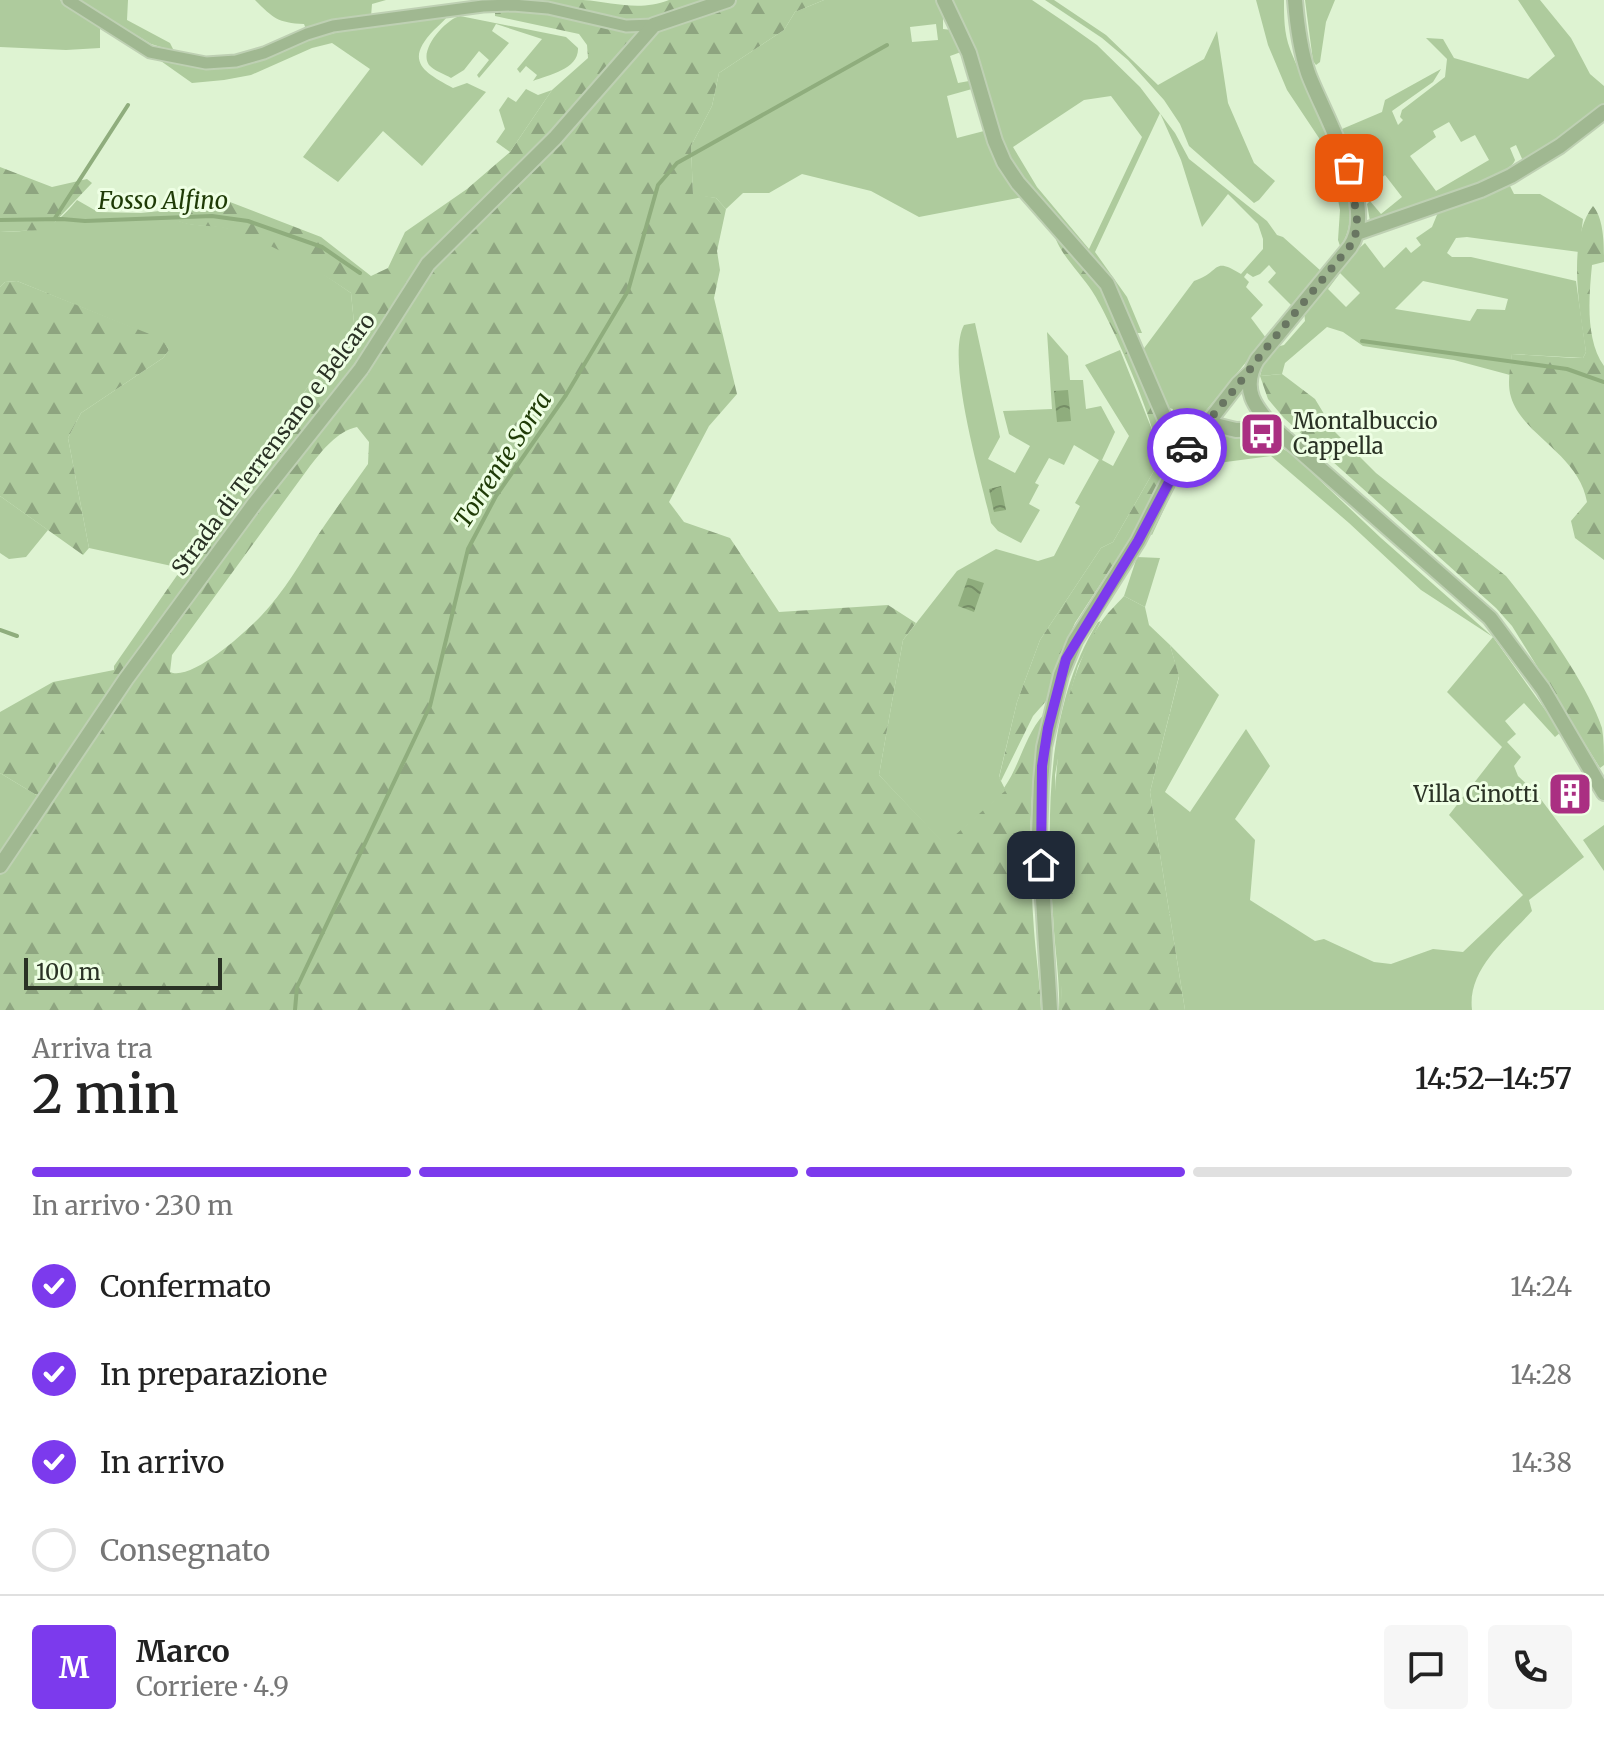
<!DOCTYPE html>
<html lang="it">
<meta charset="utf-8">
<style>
:root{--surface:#fff;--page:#f6f6f6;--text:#222;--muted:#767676;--line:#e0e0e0;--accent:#7c3aed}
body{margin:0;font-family:Merriweather,serif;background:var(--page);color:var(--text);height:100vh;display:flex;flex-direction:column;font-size:30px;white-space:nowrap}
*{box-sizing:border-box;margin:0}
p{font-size:26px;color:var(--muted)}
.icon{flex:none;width:44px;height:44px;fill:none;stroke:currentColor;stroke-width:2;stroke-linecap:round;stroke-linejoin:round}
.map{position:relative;height:1010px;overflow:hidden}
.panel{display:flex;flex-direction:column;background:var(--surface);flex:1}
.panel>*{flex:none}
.scale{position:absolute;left:24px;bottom:20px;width:198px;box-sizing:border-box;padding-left:8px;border:4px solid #2a3225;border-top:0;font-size:22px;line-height:28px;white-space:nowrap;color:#2a3225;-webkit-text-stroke:6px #eeffe4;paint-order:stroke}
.pin{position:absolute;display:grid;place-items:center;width:68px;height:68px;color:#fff;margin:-34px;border-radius:16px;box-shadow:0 4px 12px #0006}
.courier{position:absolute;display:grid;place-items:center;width:80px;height:80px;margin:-40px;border:6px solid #7c3aed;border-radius:50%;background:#fff;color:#222;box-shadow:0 2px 10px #0007}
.summary em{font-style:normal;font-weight:600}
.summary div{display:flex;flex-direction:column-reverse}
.summary{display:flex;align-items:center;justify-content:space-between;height:136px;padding:0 32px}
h1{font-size:52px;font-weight:600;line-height:60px}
.bar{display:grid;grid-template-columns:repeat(4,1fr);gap:12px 8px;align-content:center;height:96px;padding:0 32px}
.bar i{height:10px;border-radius:6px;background:var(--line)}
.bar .on{background:var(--accent)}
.bar p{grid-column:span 4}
.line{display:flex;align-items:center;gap:20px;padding:0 32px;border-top:2px solid var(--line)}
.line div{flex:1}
.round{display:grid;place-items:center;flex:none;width:84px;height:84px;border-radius:8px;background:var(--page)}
ol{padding:0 32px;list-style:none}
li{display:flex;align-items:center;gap:24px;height:88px}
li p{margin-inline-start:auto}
li .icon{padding:8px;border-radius:50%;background:var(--accent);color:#fff;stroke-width:4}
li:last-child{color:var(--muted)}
li i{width:44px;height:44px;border:4px solid var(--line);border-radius:50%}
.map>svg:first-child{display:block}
.green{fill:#aecb9d;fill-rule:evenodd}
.forest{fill:url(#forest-firs);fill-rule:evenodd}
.water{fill:url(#water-waves)}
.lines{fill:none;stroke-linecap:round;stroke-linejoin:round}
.stream{stroke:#8fad7d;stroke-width:4}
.minor-casing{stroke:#bed0b3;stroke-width:15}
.tertiary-casing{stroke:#bed0b3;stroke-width:18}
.minor{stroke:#a0b891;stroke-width:11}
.tertiary{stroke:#a0b891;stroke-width:14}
.done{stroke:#697662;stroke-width:8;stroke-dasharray:0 14.4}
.route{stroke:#7c3aed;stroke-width:10}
.labels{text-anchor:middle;stroke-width:6;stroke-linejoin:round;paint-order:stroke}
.poi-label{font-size:22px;fill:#2a3225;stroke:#eeffe4;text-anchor:start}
.street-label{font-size:22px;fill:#2a3225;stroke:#eeffe4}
.water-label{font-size:24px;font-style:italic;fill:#1f3b06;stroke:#eeffe4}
</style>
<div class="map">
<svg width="1604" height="1010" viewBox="0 0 1604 1010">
<defs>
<pattern id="forest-firs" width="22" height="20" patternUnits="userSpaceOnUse" patternTransform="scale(2)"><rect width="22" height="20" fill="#aecb9d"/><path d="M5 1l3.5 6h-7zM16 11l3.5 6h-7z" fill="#8ea580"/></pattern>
<pattern id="water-waves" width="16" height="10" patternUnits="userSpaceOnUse" patternTransform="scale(2)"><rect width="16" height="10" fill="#8fad7d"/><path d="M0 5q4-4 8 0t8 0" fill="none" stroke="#758d66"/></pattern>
</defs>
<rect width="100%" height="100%" fill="#def3d2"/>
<path class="green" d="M0,0H60L100,27V48L66,50L0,47Z
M78,0H128L127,20L170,43L174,51L151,44Z
M255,0H386L372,4L371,17L306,29L304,24C278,23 273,18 255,0Z
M824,0H938L943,8V29L952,30L961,52L950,56L958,83L969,81L972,89L947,96L957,138L984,131L996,161L1023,197L919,217L871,191L802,174L769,193H743L726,209L716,198L693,195L691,146L712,106L719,73L784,30L795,12ZM936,24L938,40L912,42L910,27Z
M949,0H1032L1066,23L1097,45L1140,87L1175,133L1189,159L1267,221L1277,235L1283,237L1321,271L1292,306L1268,282L1276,273L1269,265L1260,274L1253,277L1247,273L1244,277L1249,282L1246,287L1263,305L1251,318L1266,338L1185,436L1180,435L1171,418L1173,409L1165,407L1142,351L1194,281C1222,272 1211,256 1241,274L1263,249V239L1258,224L1228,194L1202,227L1181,160L1160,113L1095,252L1127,297L1142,333H1135L1123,300L1109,279L1036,195L1007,156ZM1111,96L1142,137L1089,249L1037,187L1013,147L1084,100Z
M1045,0H1054L1106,35L1158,85L1204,59L1217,31L1228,103L1254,163L1275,181L1259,200L1254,203L1189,146L1180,124L1164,100L1128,60L1102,38Z
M1256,0H1284C1284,17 1284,33 1290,49C1306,93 1375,205 1340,246L1338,240L1340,210L1334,178L1319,138L1287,90L1268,45Z
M1305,0H1335L1326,22L1320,62L1316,65L1313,61Z
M1518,0H1540L1571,38L1590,74L1604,86V104L1569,133L1523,161L1516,145L1510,148L1515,160C1509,180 1395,213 1370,221L1367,204L1370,201L1381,214L1402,197L1385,175L1360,195L1354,163L1342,129L1382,112L1385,100L1441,69L1433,82L1392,111L1398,125L1403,120L1400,117L1402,110L1445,77L1447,59L1426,38L1443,39L1454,58L1528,79L1555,56ZM1449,122L1461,142L1475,135L1489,160L1436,191L1410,156L1436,137L1433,131Z
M448,16C444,21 439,25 434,30C404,61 423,72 453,88L467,83L486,92L422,166L383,131L338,182L303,157L370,69L332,43L312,48L251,75L224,80L192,83L158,59C179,63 203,70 225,68C258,64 288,45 319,37C361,25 405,22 448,16Z
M460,16L566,37L578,48C579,69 549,75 533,81L537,75L526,66L520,73L517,69L542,39L496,24L492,31L509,43L479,78L477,75L489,60L479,51L464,70L451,78C445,74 434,71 429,65C418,50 446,19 460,16Z
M526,89L538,95L552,90L510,152L496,142L505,129L499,110L508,97L516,102Z
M1509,184L1514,194H1540L1583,219L1579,252L1467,237L1456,238L1447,253L1452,257H1471L1576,281L1586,352L1583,358L1512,354L1510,375L1454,360L1363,346L1343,332L1327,327L1285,363L1282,374L1260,376L1264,361L1276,347L1284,345L1305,321L1304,311L1355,252L1365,243L1384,268L1406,247L1411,253L1421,245L1416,238L1432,227L1439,210ZM1340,273L1360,293L1346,307L1328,289ZM1423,281L1508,299L1505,310L1477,309L1470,321L1395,309Z
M77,200L98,212L141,213L179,209V221C193,227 207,224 222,227C269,236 312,266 351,293L355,333L312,381L181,568L89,548L68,438L81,413L163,358L169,350L162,340L17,281L5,282L0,287V232C39,230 50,233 77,200Z
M975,323L1000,437L988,459L1015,473L1030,446L1009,434L1003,411L1052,409L1047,332L1068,356L1070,380H1083L1086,409L1101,406L1115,432L1102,460L1113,466L1129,436L1085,365L1120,350L1159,447V462L1113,542L1101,548L1040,640L1017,702L999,777L1006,791L945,845L879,775L903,640L957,571L996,549L1038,561L1054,556L1080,506L1075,503L1099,460L1074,445L1064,465L1049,458L1035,483L1039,485L1029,504L1040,510L1021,543L998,531L991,523C982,481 945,360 964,325Z
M1205,434L1210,464L1183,468L1152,535L1149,533L1182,462Z
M1213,435L1266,438L1293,455L1381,538L1493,637L1561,732L1555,737L1524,703L1505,721L1516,734L1507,742L1521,757L1514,766L1518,776L1537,794L1584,857L1529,900L1532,911C1507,939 1467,969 1472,1010H1185L1150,792L1179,677L1170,645L1219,695L1165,792L1190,812L1246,729L1270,766L1235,819L1255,840L1250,900L1315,941L1324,939L1374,962L1391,964L1433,949L1463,952L1523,895L1449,815L1502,747L1447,692L1493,637L1421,590L1349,523L1271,456L1218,463Z
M0,496L48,530L26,557L9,559L0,553Z
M1137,557L1160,558L1145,607L1124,596Z
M1101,621L1078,666L1069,698L1055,775L1062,1001V1010H1059C1060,984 1056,957 1054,931C1047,830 1042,712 1098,622Z
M0,773L38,796L2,854H0Z
M1604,825V871L1583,840Z"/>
<path class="forest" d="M495,0C524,0 554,0 583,0C614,2 638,12 669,0H824L795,12L784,30L719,73L712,106L691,146L693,194L716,198L726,209L717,251L720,270L714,298L737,394L709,426L669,502L684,522L730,538L779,612L888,605L916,623L903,640L879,775L945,844L1005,791L1004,788C1020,765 1025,735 1044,714C1027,782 1029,860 1034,930C1036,957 1040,983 1041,1010H0V873L25,839L39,813L38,796L0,773V712L53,682L114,670V666L312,381L355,333L351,293C311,266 273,244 228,229C211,224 194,228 178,221L179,209L186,203L230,202L321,237L371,276L388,268L405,232L467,189L510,152L552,90L588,58L587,45L579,34L495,16ZM357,427L369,442L368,464C352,487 334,511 318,535C301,562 284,592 261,616C246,632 191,682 170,672L172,655L310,466C322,451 337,431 357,427Z
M0,167L52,187L87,179L92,183L53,224L41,230L0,232Z
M1593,206C1604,219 1604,244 1604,262L1592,265C1589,296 1585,339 1604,366V560L1575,538L1571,521L1587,502C1579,454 1522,435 1511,397C1507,384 1510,368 1512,354L1574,358H1583L1586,352C1580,311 1566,241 1593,206Z
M1053,230L1105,286L1175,452L1171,465L1134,533L1075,623L1058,661L1047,700L1033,716L1001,781L999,778L1017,702L1040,640L1101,548L1113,542L1159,462C1159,429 1111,320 1092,291C1079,271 1058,253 1053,230Z
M17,281L162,339L169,350L163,358L81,413L68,438L89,548L83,555L0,496V287L5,282Z
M1282,374L1315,399L1335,432L1376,473L1506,576C1537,614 1587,683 1602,728C1604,740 1604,753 1604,765L1600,768L1512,626L1496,608L1284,418L1268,399L1260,376Z
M1124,596L1145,607L1149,625L1170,645L1179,676L1150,792L1185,1010H1062C1062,983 1058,957 1057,930C1051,837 1047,705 1100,624C1106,614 1116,605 1124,596Z"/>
<path class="water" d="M1068,390L1071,421L1057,422L1054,391Z
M1001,486L1006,510L994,512L989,489Z
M968,578L984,583L974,612L958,606Z"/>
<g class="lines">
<path class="stream" d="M55,218L128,105
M0,220L62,219L85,221L212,216L248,221L322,247L360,273
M1362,341L1567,369L1604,382
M0,630L17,636
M295,1010L297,987L430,706L468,549L496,496L566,395L628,291L658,185L677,163L887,45"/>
<g class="minor-casing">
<path id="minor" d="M68,0L150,52L206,63L236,61L264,53L307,34L333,26L483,6L513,5L548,8L626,26L654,25"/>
</g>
<g class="tertiary-casing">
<path id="tertiary" d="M944,0L969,53L995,141L1004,162L1018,183L1107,284L1165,419L1183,454
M1295,0C1297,25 1300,49 1308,73C1323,114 1379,206 1350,247L1257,360C1240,389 1255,408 1275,429L1490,618L1543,689L1604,793
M1357,233L1481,190L1511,176L1560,146L1604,112
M1207,423L1236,430L1275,429
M0,866L126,679L255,503L361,369L428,264L555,138L654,25L728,0
M1050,1010L1039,835L1041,782L1044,747L1061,675L1075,641L1138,541L1179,460L1238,384L1251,372"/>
</g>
<use href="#minor" class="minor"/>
<use href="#tertiary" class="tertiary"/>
</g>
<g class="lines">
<path class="done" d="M1187,448C1211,416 1239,386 1262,353L1355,240L1357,218L1349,168"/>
<path class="route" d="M1041,865L1042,766L1048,728L1066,659L1138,541L1187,448"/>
</g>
<defs>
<g id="bus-square" transform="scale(2.3)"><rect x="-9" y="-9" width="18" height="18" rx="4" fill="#aa2f82" stroke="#eeffe4"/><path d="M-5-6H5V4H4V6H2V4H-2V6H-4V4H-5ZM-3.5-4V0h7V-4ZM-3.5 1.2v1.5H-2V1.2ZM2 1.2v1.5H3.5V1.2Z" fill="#fff"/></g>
<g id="building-square" transform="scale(2.3)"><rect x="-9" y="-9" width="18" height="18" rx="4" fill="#aa2f82" stroke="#eeffe4"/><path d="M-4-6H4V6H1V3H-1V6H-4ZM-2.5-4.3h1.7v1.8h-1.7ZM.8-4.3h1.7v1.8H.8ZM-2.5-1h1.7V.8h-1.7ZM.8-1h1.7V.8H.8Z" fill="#fff"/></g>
</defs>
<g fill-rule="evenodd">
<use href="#bus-square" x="1262" y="434"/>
<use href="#building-square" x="1570" y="794"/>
</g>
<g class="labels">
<g class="poi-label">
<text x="1293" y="429">Montalbuccio<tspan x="1293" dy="25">Cappella</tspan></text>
<text x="1539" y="802" text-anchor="end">Villa Cinotti</text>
</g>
<g class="street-label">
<text transform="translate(273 444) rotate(-53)" y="8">Strada di Terrensano e Belcaro</text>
</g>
<g class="water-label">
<text x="163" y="209">Fosso Alfino</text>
<text transform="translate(503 460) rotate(-57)" y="8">Torrente Sorra</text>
</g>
</g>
</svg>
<div class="scale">100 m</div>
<div class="pin" style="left:1349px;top:168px;background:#ea580c"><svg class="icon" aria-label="bag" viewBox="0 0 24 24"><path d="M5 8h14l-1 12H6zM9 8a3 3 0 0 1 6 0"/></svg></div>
<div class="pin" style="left:1041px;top:865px;background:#1f2937"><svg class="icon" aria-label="home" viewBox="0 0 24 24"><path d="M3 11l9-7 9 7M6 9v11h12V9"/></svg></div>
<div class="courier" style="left:1187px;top:448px"><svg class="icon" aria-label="car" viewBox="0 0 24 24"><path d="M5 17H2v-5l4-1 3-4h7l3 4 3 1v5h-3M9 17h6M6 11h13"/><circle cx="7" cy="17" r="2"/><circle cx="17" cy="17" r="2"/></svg></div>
</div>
<section class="panel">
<div class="summary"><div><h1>2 min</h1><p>Arriva tra</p></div><em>14:52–14:57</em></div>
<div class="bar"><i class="on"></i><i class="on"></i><i class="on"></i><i></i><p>In arrivo · 230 m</p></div>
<ol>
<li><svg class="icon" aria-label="check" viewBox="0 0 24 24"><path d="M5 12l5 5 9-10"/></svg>Confermato<p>14:24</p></li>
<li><svg class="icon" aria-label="check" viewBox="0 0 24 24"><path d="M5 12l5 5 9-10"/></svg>In preparazione<p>14:28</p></li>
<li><svg class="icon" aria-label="check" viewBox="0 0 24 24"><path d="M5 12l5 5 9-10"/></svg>In arrivo<p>14:38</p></li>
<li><i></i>Consegnato</li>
</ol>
<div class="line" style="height:144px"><b class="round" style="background:var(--accent);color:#fff">M</b><div><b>Marco</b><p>Corriere · 4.9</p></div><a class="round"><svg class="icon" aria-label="chat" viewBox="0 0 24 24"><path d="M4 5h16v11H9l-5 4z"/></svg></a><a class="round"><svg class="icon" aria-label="phone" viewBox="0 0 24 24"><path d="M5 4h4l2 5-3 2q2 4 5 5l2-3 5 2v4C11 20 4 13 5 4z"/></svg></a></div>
</section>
